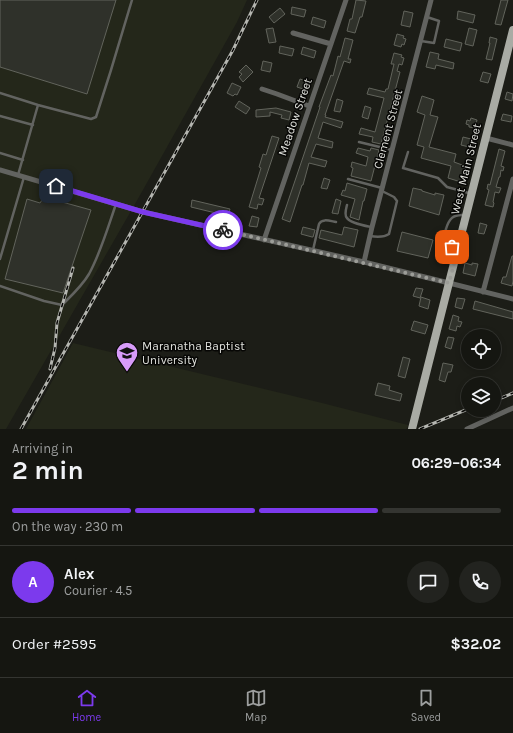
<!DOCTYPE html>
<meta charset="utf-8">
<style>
:root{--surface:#151611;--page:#22231f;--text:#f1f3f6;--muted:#9d9f9f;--line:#343531;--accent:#7c3aed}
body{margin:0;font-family:Karla,sans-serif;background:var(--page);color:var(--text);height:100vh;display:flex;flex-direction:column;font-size:15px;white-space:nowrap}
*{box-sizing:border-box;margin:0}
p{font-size:13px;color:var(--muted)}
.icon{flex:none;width:22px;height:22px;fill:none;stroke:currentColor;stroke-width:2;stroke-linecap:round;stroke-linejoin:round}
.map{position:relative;height:429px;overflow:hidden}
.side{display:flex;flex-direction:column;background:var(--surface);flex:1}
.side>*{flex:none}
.buttons{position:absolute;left:461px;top:329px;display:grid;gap:8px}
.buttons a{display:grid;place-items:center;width:40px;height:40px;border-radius:50%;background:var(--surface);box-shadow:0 2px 6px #0003,0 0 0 1px var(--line);font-size:20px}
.pin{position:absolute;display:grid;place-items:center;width:34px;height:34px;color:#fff;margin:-17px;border-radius:8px;box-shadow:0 2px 6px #0006}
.courier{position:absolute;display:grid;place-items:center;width:40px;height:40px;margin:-20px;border:3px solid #7c3aed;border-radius:50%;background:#fff;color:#222;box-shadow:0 1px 5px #0007}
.head em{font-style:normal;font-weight:700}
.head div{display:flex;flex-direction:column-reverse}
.head{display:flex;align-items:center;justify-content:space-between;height:68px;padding:0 12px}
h1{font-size:26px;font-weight:700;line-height:30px}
.bar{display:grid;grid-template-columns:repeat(4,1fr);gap:6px 4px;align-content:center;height:48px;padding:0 12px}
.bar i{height:5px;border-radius:3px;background:var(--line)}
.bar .current{background:var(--accent)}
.bar p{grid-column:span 4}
.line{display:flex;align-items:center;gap:10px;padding:0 12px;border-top:1px solid var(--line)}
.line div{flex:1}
.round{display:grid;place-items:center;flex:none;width:42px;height:42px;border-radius:21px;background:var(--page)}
.dock{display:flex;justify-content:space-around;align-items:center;height:56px;border-top:1px solid var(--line);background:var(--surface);font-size:11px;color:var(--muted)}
.dock a{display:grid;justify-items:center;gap:2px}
.dock .current{color:var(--accent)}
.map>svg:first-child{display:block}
.built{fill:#24271a}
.building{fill:#2f312a;stroke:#62645c}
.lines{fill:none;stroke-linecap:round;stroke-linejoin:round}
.lane{stroke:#626360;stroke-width:2.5}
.street{stroke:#626360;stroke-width:5}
.primary{stroke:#a9aba4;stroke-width:8}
.rail-casing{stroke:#b5b6b1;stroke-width:3}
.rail{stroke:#070705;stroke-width:1.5;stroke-dasharray:4.5;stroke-linecap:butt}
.done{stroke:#9c9d98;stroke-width:4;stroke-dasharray:0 7.2}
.route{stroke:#7c3aed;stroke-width:5}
.labels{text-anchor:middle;stroke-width:3;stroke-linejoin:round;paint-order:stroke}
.street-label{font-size:12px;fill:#e1e2dd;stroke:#070705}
.poi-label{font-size:12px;fill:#e1e2dd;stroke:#070705;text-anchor:start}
</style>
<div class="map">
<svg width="513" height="429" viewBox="0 0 513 429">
<rect width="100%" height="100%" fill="#1c1d17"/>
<path class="built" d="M0,0H247L237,22L139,197L6,429H0Z
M73,343L322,403L408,425L407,428L406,429H26Z"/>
<path class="building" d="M0,0H116L87,94L0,67Z
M356,0L366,1L362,17H360L355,33L347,31L350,19H352Z
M501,0H508L501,25L495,24Z
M292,7L306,10L304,17L291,14Z
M280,8L285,14L274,23L269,17Z
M404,11L413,13L410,27L401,25Z
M458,11L475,15L473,23L457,19Z
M313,17L326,21L324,28L311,24Z
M273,28L276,42L269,43L266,29Z
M469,28L477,30L473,46L465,44Z
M397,34L404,36L403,38L406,39L404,45L402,44L401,47L394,45Z
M490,37L497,39L492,60L486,59L490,43H489Z
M345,38L353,40L348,59H351L350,63L344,61L325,115H326L325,117L343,122L341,128L323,122L318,138L333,142L332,148L316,144L311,157L327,161L325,167L309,163L303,185H302L290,222L282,219L320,107H319L331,75L333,76L338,56L340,57Z
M446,39L462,43L460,51L444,47Z
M280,46L294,49L292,56L279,53Z
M303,47L316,51L314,58L301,54Z
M430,52L439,54L438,59L454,63L453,69L436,65L435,69L426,67Z
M394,53L402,55L401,57L404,58L402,65L399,64L397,71L400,72L381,144L372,142L373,137L359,134L361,128L375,132L384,98L367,94L369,88L385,92L386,89H388L394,64H391Z
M263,61L272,63L270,72L261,70Z
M246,65L253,72L243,82L239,77L242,74L239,72Z
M483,72L491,74L488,83L480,81Z
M300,79L306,81L303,89L297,87Z
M232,83L241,87L237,95L235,94L233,96L227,93Z
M507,92L513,94L512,101L505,99Z
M422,96L434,100L430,115L438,117L429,147L456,154L454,162L465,166L461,182L448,178L451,166L421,158L424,147L417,145L425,115L417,112Z
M337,99L343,101L340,112L334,111Z
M239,101L250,108L246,114L235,107Z
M365,106L371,108L368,119L362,117Z
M276,108L291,112L289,120L281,118L282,115L270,112V116L256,117V110Z
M503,114L512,116L511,122L501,120Z
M471,118L477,120L475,128L469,127V125L466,124L467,120L470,121Z
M272,136L279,138L259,198L264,199L262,205L258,204L257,209L249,207L261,168L259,167L263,154L266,155Z
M463,137L475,140L473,148L461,145Z
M358,148L370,151L371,148L379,150L371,181L351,176L353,168L351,167L352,162L366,166L368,157L356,153Z
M499,149L505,151L501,166L504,167L503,171L501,170L500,177H499L496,187L501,188L499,193L495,192L493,202L494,203L493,207L485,205L489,190L487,189L488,184L490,185Z
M324,178L330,180L327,189L321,188Z
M347,183L367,189L364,201H363L359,220L350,217L355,199L341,195L343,190L345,191Z
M413,188L422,190V191L435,195V193L444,195L439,215L409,206Z
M44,197L91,210L63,293L5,279L27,199L40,203Z
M336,199L341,201L338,214L332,213Z
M192,200L230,209L228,216L191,207Z
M252,216L259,218L257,227L249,226Z
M480,223L487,225L484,234L478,233Z
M303,227L315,230L313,237H312L301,234Z
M344,227L358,230L354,247L319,238L321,230L342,235Z
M402,232L433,240L428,258L397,251Z
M512,256H513V281L512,286L501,283L503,277H506Z
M465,263L472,265V263L478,264L475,276L463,273Z
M416,288L423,289L420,298L413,296Z
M421,297L430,300L428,309L419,306Z
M457,298L465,299L462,309L455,307Z
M475,301L513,312V319L473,309Z
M453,315L459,317L458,321L462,322L460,327L457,326L456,331L449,329Z
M414,321L428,325L425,334L411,330Z
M448,337L454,338L451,349L445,347Z
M403,357L410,359L405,378L398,376Z
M443,363L453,365L451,372H448L445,382L439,380Z
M378,383L390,386L389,390L402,394L400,401L375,395Z"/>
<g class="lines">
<path class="lane" d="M421,41L434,43L439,21L427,17
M0,93L38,105L18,175
M38,105L91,119L96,117L111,70L132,0
M0,116L33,125
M359,142L392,150
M408,152L403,168L438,178L447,187L469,193
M0,153L23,160
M348,179L382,188
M347,205C346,209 344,215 347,218C350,223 366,226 371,227
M370,236C376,237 383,238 389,234L397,201L394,197L382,191
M456,248C452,247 447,245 446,241C444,238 445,232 446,229C449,219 453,214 464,215
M313,250L319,224C322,218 330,221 336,222
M0,259L24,177
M0,286L44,301L62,305C72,295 82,286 89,274C101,252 108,227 116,204"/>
<path class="street" d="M293,33L331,44
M262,89L277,94L309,106
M486,138L513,145
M0,170L143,212L364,262L449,283L513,299
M264,240L346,0
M364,262L372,227L431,0
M483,292L513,179
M467,429L513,408"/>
<path class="primary" d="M412,429L513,30"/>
<g class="rail-casing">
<path id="rail" d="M50,369L55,348L57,323L73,268
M494,401L513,393
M21,429L233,50L257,0
M420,429L468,409"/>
</g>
<use href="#rail" class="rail"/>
</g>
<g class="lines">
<path class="done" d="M223,230L449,283L458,249L452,247"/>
<path class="route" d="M56,186L143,212L223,230"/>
</g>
<defs>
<g id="university-pin" transform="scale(1.15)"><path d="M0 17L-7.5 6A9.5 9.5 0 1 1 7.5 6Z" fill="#d79bf9" stroke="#070705"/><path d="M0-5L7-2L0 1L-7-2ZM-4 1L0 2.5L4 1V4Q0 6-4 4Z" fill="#111"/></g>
</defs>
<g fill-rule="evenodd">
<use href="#university-pin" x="127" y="353"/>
</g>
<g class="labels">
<g class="street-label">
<text transform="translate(295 117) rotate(-71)" y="4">Meadow Street</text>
<text transform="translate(388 129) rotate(-75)" y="4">Clement Street</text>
<text transform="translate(466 169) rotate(-76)" y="4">West Main Street</text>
</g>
<g class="poi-label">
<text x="142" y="350">Maranatha Baptist<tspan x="142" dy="14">University</tspan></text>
</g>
</g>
</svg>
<div class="buttons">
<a><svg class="icon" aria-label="locate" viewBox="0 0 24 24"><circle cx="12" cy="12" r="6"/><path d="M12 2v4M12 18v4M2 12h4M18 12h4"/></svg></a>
<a><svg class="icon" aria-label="layers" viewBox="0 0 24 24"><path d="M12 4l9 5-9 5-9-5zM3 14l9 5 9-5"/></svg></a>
</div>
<div class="pin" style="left:452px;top:247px;background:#ea580c"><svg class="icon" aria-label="bag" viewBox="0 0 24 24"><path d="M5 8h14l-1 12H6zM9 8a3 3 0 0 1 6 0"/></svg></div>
<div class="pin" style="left:56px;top:186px;background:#1f2937"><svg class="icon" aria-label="home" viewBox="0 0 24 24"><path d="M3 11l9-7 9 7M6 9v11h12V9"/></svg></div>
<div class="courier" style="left:223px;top:230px"><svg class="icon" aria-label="bike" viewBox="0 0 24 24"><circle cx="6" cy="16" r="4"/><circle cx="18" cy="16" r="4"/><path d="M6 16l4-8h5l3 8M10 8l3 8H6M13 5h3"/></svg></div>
</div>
<section class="side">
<div class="head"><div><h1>2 min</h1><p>Arriving in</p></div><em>06:29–06:34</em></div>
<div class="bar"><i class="current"></i><i class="current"></i><i class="current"></i><i></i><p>On the way · 230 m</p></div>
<div class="line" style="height:72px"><b class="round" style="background:var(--accent);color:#fff">A</b><div><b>Alex</b><p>Courier · 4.5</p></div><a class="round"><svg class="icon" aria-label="chat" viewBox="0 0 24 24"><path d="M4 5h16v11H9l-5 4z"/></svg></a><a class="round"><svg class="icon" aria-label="phone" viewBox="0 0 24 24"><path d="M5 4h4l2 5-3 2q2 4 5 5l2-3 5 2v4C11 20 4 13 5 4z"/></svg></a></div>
<div class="line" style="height:52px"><div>Order #2595</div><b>$32.02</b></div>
</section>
<nav class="dock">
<a class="current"><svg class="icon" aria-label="home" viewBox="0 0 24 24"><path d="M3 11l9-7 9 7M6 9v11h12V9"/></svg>Home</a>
<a><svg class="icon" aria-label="map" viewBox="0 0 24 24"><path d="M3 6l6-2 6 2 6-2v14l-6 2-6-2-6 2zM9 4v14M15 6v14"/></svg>Map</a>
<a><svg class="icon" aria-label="saved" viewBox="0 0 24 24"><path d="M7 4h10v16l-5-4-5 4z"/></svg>Saved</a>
</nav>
